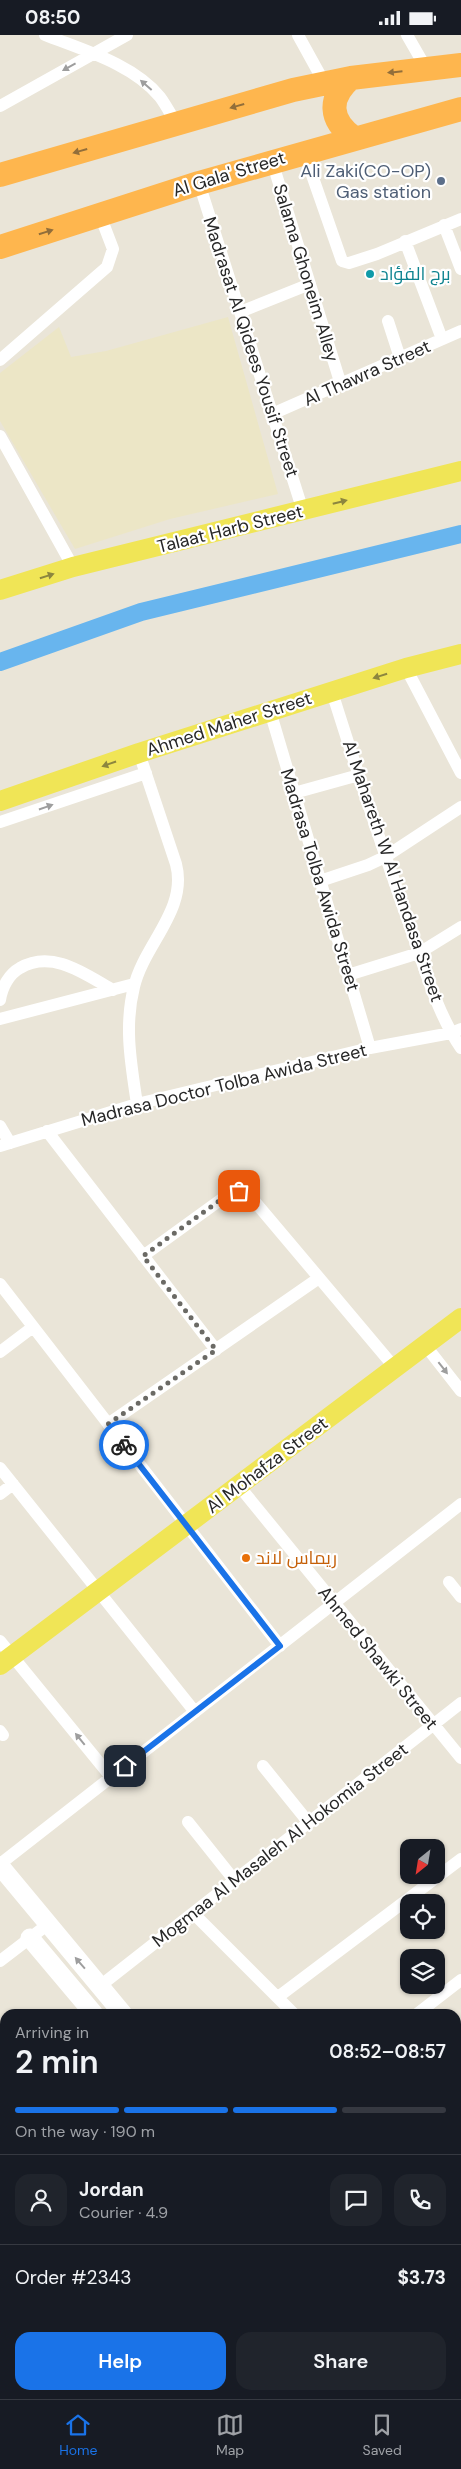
<!DOCTYPE html>
<meta charset="utf-8">
<style>
:root{--surface:#171b24;--page:#20242c;--text:#f1f3f6;--muted:#9ea1a6;--line:#363941;--accent:#1a73e8}
body{margin:0;font-family:"DM Sans",Cairo,sans-serif;background:var(--page);color:var(--text);height:100vh;display:flex;flex-direction:column;font-size:19px;white-space:nowrap}
*{box-sizing:border-box;margin:0}
p{font-size:16px;color:var(--muted)}
.icon{flex:none;width:28px;height:28px;fill:none;stroke:currentColor;stroke-width:2;stroke-linecap:round;stroke-linejoin:round}
.map{position:relative;flex:1;overflow:hidden}
.details{position:absolute;left:0px;top:1974px;width:461px;height:391px;display:flex;flex-direction:column;background:var(--surface);border-radius:15px 15px 0 0;box-shadow:0 1px 4px #0004}
.details>*{flex:none}
.needle{width:32px;rotate:210deg}
.tools{position:absolute;left:400px;top:1804px;display:grid;gap:10px}
.tools a{display:grid;place-items:center;width:45px;height:45px;border-radius:10px;background:var(--surface);box-shadow:0 1px 4px #0004;font-size:25px}
.pin{position:absolute;display:grid;place-items:center;width:42px;height:42px;color:#fff;margin:-21px;border-radius:10px;box-shadow:0 2px 8px #0006}
.courier{position:absolute;display:grid;place-items:center;width:50px;height:50px;margin:-25px;border:4px solid #1a73e8;border-radius:50%;background:#fff;color:#222;box-shadow:0 1px 6px #0007}
.summary em{font-style:normal;font-weight:600}
.summary div{display:flex;flex-direction:column-reverse}
.summary{display:flex;align-items:center;justify-content:space-between;height:85px;padding:0 15px}
h1{font-size:32px;font-weight:600;line-height:38px}
.bar{display:grid;grid-template-columns:repeat(4,1fr);gap:8px 5px;align-content:center;height:60px;padding:0 15px}
.bar i{height:6px;border-radius:4px;background:var(--line)}
.bar .current{background:var(--accent)}
.bar p{grid-column:span 4}
.line{display:flex;align-items:center;gap:12px;padding:0 15px;border-top:1px solid var(--line)}
.line div{flex:1}
.round{display:grid;place-items:center;flex:none;width:52px;height:52px;border-radius:15px;background:var(--page)}
.cta{display:flex;gap:10px;margin-top:auto;padding:10px 15px}
.cta a{flex:1;height:58px;border-radius:15px;background:var(--accent);color:#fff;font-size:20px;font-weight:600;line-height:58px;text-align:center}
.cta a+a{background:var(--page);color:var(--text)}
.status{display:flex;justify-content:space-between;align-items:center;height:35px;padding:0 25px;background:var(--surface);direction:ltr}
.status svg{height:14px;fill:currentColor}
.tabs{display:flex;justify-content:space-around;align-items:center;height:70px;border-top:1px solid var(--line);background:var(--surface);font-size:14px;color:var(--muted)}
.tabs a{display:grid;justify-items:center;gap:2px}
.tabs .current{color:var(--accent)}
.map>svg:first-child{display:block}
.education{fill:#ece6c6}
.lines{fill:none;stroke-linecap:round;stroke-linejoin:round}
.canal{stroke:#68b5ee;stroke-width:18}
.street{stroke:#fff;stroke-width:12}
.secondary{stroke:#fff;stroke-width:19}
.primary{stroke:#f0e556;stroke-width:20}
.highway{stroke:#feb64e;stroke-width:24}
.oneway{fill:#9e9e9e}
.oneway2{fill:#926e3a}
.oneway3{fill:#8c863e}
.done{stroke:#6b6a65;stroke-width:5;stroke-dasharray:0 9}
.route{stroke:#1a73e8;stroke-width:6}
.service-dot{fill:#5c6f8a;stroke:#fff;stroke-width:2}
.culture-dot{fill:#0f9aa8;stroke:#fff;stroke-width:2}
.food-dot{fill:#e8710a;stroke:#fff;stroke-width:2}
.labels{text-anchor:middle;stroke-width:4.5;stroke-linejoin:round;paint-order:stroke}
.service-label{font-size:18px;fill:#4e5e75;stroke:#fff;text-anchor:end}
.street-label{font-size:18px;fill:#272727;stroke:#fff}
.culture-label{font-size:18px;fill:#0d838f;stroke:#fff;text-anchor:start}
.food-label{font-size:18px;fill:#c56008;stroke:#fff;text-anchor:start}
</style>
<div class="status"><b>08:50</b><svg viewBox="0 0 49 12"><path d="M0 12V9h3v3zM5 12V6h3v6zM10 12V3h3v9zM15 12V0h3v12zM26 1h20v11H26zM47 4h2v5h-2z"/></svg></div>
<div class="map">
<svg width="461" height="2364" viewBox="0 0 461 2364">
<rect width="100%" height="100%" fill="#eae5d8"/>
<path class="education" d="M228,282L278,459L170,484L75,514L0,386V338L59,292L71,322L106,316Z"/>
<g class="lines">
<path class="canal" d="M0,627L141,577L461,499"/>
<path class="street" d="M45,0C83,15 133,29 160,62C166,70 171,80 176,88
M298,0L325,49
M407,0L426,33
M0,71L127,0
M304,117L342,226L349,228L377,219L461,184
M272,126L341,350
M199,148L303,476
M444,190L461,234
M405,206L442,304
M240,277L310,249
M388,286L400,323
M0,325L107,232L113,214L100,180
M272,379L461,296
M0,401L73,532
M406,633L461,738
M332,657C357,736 383,816 411,894C424,932 438,980 461,1013
M270,676L370,1013
M294,758L359,740
M0,787L146,738
M320,846L368,830L385,822L461,772
M348,940L419,918L461,892
M0,965C2,952 9,939 20,933C52,914 85,939 113,955
M0,984L134,949
M137,1069C131,1029 124,991 134,952C144,909 188,875 176,829L139,718
M0,1091L10,1108
M47,1096L216,1315
M0,1111L137,1069L370,1013L451,998L461,994
M143,1221L230,1158L244,1157L251,1162L395,1333
M0,1249L280,1611
M425,1310L461,1356
M0,1317L33,1292
M108,1389L319,1243
M0,1433L195,1677
M239,1451L461,1723
M0,1459L13,1449
M449,1547L461,1562
M0,1606L111,1742
M0,1696L3,1700
M263,1731L309,1788
M188,1787L235,1846
M0,1829L461,1469
M193,1878L294,1979
M0,1926L47,1890
M100,1951L461,1668
M278,1962L461,1824
M417,1979L461,1945
M0,2022L5,2028
M0,2064L5,2059
M456,2087L461,2089
M0,2117L5,2113
M0,2176L5,2183
M456,2278L461,2270
M73,2360L77,2364
M196,2360L203,2364
M407,2360L419,2364
M0,2361L3,2364
M47,2364L49,2360
M106,2364L108,2360
M456,2364L461,2353"/>
<path class="secondary" d="M0,1831L123,1979
M30,1903L94,1979
M456,2216L461,2218
M456,2240L461,2242"/>
<path class="primary" d="M0,555L73,532L461,436
M0,766L139,718L406,633L461,619
M0,1630L461,1283"/>
<path class="highway" d="M351,43C328,63 329,85 354,103
M0,140L293,55L351,43L461,30
M0,212L199,148L461,74"/>
</g>
<defs><path id="oneway-solid" d="M-6-.8H1V-3.2L6.5 0L1 3.2V.8H-6Z" transform="scale(1.25)"/></defs>
<g class="oneway">
<use href="#oneway-solid" transform="translate(69 32) rotate(151)"/>
<use href="#oneway-solid" transform="translate(146 50) rotate(-139)"/>
<use href="#oneway-solid" transform="translate(46 772) rotate(-19)"/>
<use href="#oneway-solid" transform="translate(443 1333) rotate(52)"/>
<use href="#oneway-solid" transform="translate(80 1704) rotate(-129)"/>
<use href="#oneway-solid" transform="translate(80 1928) rotate(-131)"/>
</g>
<g class="oneway2">
<use href="#oneway-solid" transform="translate(395 37) rotate(174)"/>
<use href="#oneway-solid" transform="translate(237 71) rotate(164)"/>
<use href="#oneway-solid" transform="translate(80 116) rotate(164)"/>
<use href="#oneway-solid" transform="translate(46 197) rotate(-18)"/>
</g>
<g class="oneway3">
<use href="#oneway-solid" transform="translate(340 467) rotate(-14)"/>
<use href="#oneway-solid" transform="translate(47 541) rotate(-18)"/>
<use href="#oneway-solid" transform="translate(380 641) rotate(162)"/>
<use href="#oneway-solid" transform="translate(109 729) rotate(161)"/>
</g>
<g class="lines">
<path class="done" d="M124,1410L108,1389L216,1315L143,1221L230,1158L239,1156"/>
<path class="route" d="M124,1410L280,1611L125,1731"/>
</g>
<circle class="service-dot" cx="441" cy="146" r="5"/>
<circle class="culture-dot" cx="370" cy="239" r="5"/>
<circle class="food-dot" cx="246" cy="1523" r="5"/>
<g class="labels">
<g class="service-label">
<text x="431" y="142">Ali Zaki(CO-OP)<tspan x="431" dy="21">Gas station</tspan></text>
</g>
<g class="street-label">
<text transform="translate(229 139) rotate(-17)" y="6">Al Gala' Street</text>
<text transform="translate(306 238) rotate(73)" y="6">Salama Ghoneim Alley</text>
<text transform="translate(251 312) rotate(72)" y="6">Madrasat Al Qidees Yousif Street</text>
<text transform="translate(367 338) rotate(-24)" y="6">Al Thawra Street</text>
<text transform="translate(230 494) rotate(-14)" y="6">Talaat Harb Street</text>
<text transform="translate(229 689) rotate(-18)" y="6">Ahmed Maher Street</text>
<text transform="translate(393 836) rotate(71)" y="6">Al Mahareth W Al Handasa Street</text>
<text transform="translate(320 845) rotate(73)" y="6">Madrasa Tolba Awida Street</text>
<text transform="translate(224 1050) rotate(-14)" y="6">Madrasa Doctor Tolba Awida Street</text>
<text transform="translate(267 1430) rotate(-37)" y="6">Al Mohafza Street</text>
<text transform="translate(378 1623) rotate(51)" y="6">Ahmed Shawki Street</text>
<text transform="translate(280 1810) rotate(-38)" y="6">Mogmaa Al Masaleh Al Hokomia Street</text>
</g>
<g class="culture-label">
<text x="380" y="245">برج الفؤاد</text>
</g>
<g class="food-label">
<text x="256" y="1529">ريماس لاند</text>
</g>
</g>
</svg>
<div class="tools">
<a><svg class="needle" viewBox="-14 -14 28 28"><path d="M0-13l5 13h-10z" fill="#e53935"/><path d="M0 13l5-13h-10z" fill="#9ea1a6"/></svg></a>
<a><svg class="icon" aria-label="locate" viewBox="0 0 24 24"><circle cx="12" cy="12" r="6"/><path d="M12 2v4M12 18v4M2 12h4M18 12h4"/></svg></a>
<a><svg class="icon" aria-label="layers" viewBox="0 0 24 24"><path d="M12 4l9 5-9 5-9-5zM3 14l9 5 9-5"/></svg></a>
</div>
<div class="pin" style="left:239px;top:1156px;background:#ea580c"><svg class="icon" aria-label="bag" viewBox="0 0 24 24"><path d="M5 8h14l-1 12H6zM9 8a3 3 0 0 1 6 0"/></svg></div>
<div class="pin" style="left:125px;top:1731px;background:#1f2937"><svg class="icon" aria-label="home" viewBox="0 0 24 24"><path d="M3 11l9-7 9 7M6 9v11h12V9"/></svg></div>
<div class="courier" style="left:124px;top:1410px"><svg class="icon" aria-label="bike" viewBox="0 0 24 24"><circle cx="6" cy="16" r="4"/><circle cx="18" cy="16" r="4"/><path d="M6 16l4-8h5l3 8M10 8l3 8H6M13 5h3"/></svg></div>
<section class="details">
<div class="summary"><div><h1>2 min</h1><p>Arriving in</p></div><em>08:52–08:57</em></div>
<div class="bar"><i class="current"></i><i class="current"></i><i class="current"></i><i></i><p>On the way · 190 m</p></div>
<div class="line" style="height:90px"><a class="round"><svg class="icon" aria-label="person" viewBox="0 0 24 24"><circle cx="12" cy="8" r="4"/><path d="M4 21q1-7 8-7t8 7"/></svg></a><div><b>Jordan</b><p>Courier · 4.9</p></div><a class="round"><svg class="icon" aria-label="chat" viewBox="0 0 24 24"><path d="M4 5h16v11H9l-5 4z"/></svg></a><a class="round"><svg class="icon" aria-label="phone" viewBox="0 0 24 24"><path d="M5 4h4l2 5-3 2q2 4 5 5l2-3 5 2v4C11 20 4 13 5 4z"/></svg></a></div>
<div class="line" style="height:65px"><div>Order #2343</div><b>$3.73</b></div>
<div class="cta"><a>Help</a><a>Share</a></div>
</section>
</div>
<nav class="tabs">
<a class="current"><svg class="icon" aria-label="home" viewBox="0 0 24 24"><path d="M3 11l9-7 9 7M6 9v11h12V9"/></svg>Home</a>
<a><svg class="icon" aria-label="map" viewBox="0 0 24 24"><path d="M3 6l6-2 6 2 6-2v14l-6 2-6-2-6 2zM9 4v14M15 6v14"/></svg>Map</a>
<a><svg class="icon" aria-label="saved" viewBox="0 0 24 24"><path d="M7 4h10v16l-5-4-5 4z"/></svg>Saved</a>
</nav>
